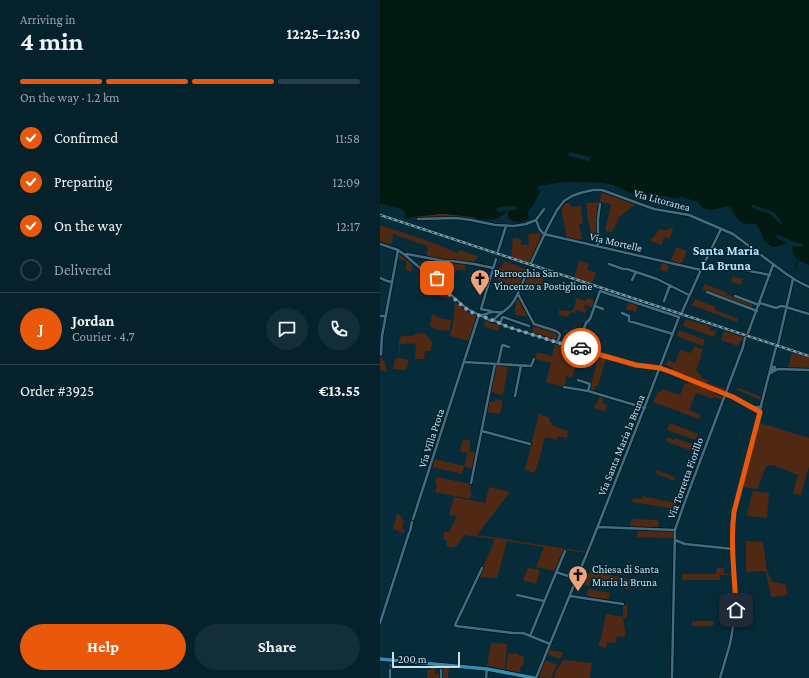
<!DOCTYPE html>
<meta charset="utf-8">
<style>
:root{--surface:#04212c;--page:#122e38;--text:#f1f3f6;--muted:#97a3a9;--line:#253e48;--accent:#ea580c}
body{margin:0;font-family:"Crimson Pro",serif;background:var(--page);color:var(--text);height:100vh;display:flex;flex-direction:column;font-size:15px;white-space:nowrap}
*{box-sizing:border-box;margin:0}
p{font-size:13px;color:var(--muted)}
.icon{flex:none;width:22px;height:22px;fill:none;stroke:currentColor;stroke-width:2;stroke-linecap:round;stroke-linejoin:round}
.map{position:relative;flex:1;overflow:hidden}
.side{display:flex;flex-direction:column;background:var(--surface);width:380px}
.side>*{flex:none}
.scale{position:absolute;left:12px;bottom:10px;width:68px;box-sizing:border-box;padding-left:4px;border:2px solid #c8e0eb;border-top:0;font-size:11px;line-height:14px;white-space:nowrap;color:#c8e0eb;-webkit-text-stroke:3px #00222f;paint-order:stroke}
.pin{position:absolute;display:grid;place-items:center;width:34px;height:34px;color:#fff;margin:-17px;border-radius:8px;box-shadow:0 2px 6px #0006}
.courier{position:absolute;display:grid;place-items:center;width:40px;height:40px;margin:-20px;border:3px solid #ea580c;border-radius:50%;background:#fff;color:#222;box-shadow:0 1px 5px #0007}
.head em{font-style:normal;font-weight:700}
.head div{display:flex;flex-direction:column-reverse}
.head{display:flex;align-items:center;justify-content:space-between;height:68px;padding:0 20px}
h1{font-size:26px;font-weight:700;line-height:30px}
.bar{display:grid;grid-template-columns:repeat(4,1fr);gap:6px 4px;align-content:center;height:48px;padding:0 20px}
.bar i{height:5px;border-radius:3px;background:var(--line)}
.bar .active{background:var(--accent)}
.bar p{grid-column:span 4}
.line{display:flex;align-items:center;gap:10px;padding:0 20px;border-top:1px solid var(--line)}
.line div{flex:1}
.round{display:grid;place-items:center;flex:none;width:42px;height:42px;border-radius:21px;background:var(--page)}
ol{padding:0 20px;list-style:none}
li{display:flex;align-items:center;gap:12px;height:44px}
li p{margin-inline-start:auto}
li .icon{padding:4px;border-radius:50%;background:var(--accent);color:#fff;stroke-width:4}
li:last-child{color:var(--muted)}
li i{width:22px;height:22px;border:2px solid var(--line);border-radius:50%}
.cta{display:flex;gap:8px;margin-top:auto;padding:8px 20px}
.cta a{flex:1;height:46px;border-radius:24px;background:var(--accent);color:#fff;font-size:16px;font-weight:700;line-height:46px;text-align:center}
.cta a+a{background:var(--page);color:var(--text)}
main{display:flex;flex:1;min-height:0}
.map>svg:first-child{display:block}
.green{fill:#502914}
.water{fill:#021911}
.pier{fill:#062c3a}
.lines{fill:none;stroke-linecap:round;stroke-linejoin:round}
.stream{stroke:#021911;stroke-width:1}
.minor-tunnel{stroke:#234755;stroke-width:2.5;stroke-dasharray:2.5 1;stroke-linecap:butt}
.minor-casing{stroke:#00131c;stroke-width:4}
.major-casing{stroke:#00131c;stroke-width:5}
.minor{stroke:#406e82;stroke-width:2.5}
.major{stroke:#338eb0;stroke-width:3.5}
.rail-casing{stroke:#7f9ca8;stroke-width:2.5}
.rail{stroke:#00222f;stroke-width:1;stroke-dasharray:3;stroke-linecap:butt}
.done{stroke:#84a1ad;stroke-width:4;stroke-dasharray:0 7.2}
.route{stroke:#ea580c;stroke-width:5}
.labels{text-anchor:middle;stroke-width:3;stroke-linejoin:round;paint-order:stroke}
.street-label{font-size:11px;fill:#c8e0eb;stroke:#00222f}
.poi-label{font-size:11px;fill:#c8e0eb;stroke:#00222f;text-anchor:start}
.quarter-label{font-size:13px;font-weight:bold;fill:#b2e4fa;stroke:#00222f}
</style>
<main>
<section class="side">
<div class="head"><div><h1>4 min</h1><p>Arriving in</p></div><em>12:25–12:30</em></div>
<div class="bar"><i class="active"></i><i class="active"></i><i class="active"></i><i></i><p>On the way · 1.2 km</p></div>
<ol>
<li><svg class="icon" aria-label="check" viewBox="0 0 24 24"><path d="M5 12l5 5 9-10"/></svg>Confirmed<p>11:58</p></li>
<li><svg class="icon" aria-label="check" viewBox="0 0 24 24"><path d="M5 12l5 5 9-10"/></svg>Preparing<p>12:09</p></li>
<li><svg class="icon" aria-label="check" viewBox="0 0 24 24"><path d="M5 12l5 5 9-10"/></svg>On the way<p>12:17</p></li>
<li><i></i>Delivered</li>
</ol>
<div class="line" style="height:72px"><b class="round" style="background:var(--accent);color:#fff">J</b><div><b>Jordan</b><p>Courier · 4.7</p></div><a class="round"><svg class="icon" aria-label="chat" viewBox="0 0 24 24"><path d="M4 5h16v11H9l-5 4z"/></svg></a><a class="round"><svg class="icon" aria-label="phone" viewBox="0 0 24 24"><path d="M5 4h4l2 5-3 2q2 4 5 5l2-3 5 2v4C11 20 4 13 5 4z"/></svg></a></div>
<div class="line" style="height:52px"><div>Order #3925</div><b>€13.55</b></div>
<div class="cta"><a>Help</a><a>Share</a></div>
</section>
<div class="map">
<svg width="429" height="678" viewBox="0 0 429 678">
<rect width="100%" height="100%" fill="#062c3a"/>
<path class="green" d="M221,192L256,204L239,217L234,229H233L232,232L225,231L231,204L220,202L217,219V237H212L208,220L206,203L220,202Z
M186,203L191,204V207L201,206L203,223L199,224L202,239H200V241L187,238L181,209Z
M57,214H66L93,217L98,220L117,223L116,224L79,217H56L54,218H39L38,216L52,215Z
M0,225L45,240L78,253L79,250L98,256L94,263L65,260L46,256L48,249L47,246L13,234L12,244L10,243L9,245L0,241Z
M292,228L293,229L290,238L284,237L282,245L270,241V239L273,238L279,229L286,230Z
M160,233L162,234L149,263L131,257L133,238L141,239V245H149L148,234Z
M296,247L307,251L301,265L290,262Z
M18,253L33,265L31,272L26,270V261L17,259Z
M124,261L146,269L136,292L123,290L125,282L111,278L114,267L118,268L122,267Z
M199,261L209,264L207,270L216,272L212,283L194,278Z
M72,262L86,264L85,270H77L73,278L71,277L66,288L61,284L63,268H62L63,266H66L67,264Z
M282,262L289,263L287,272L280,270Z
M149,272H152L163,276V283L157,285L151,290L144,284Z
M353,276L363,279L361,285L351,282Z
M325,284L345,292L348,295L354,298V297L373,303L372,308L322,290Z
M60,288L72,299L58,296Z
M138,297L150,317L135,315L136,301Z
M196,298L206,301L207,298L215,301L213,308L205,305L204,308L207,309L205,313L196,310L195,313L191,312L187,317L179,315V310L189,311H192L195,306Z
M315,299L336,307L335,310L358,319L357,322L312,305Z
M249,301L258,304L256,312L246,309Z
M75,302L89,313L97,316L90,341L70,336L73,324Z
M52,314L62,319L71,320L70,329C64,333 56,329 50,326Z
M306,319L331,327L330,330L335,331L336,329H337L334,337L303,326Z
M105,320L120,326L118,331L104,326Z
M154,325L177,332L179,334L176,340L152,333Z
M299,330L325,340L323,346L297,336Z
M344,331L365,338L364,342L360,341L358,346L341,340Z
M43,333C47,334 50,339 53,343L50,351H45L44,359H35L36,344L26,343L25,344H20L19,357L20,358L29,360L26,370L13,369L15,359L19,358V341L20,340L21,336H32L36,334Z
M201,342L220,347L219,352L204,347L200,346Z
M175,344L190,349H200L192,378L186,376L185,387L166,382L171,363L155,359L157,352L172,356Z
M314,346L323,349L320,357L321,358L316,370L318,372V373L321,375V378L328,380L327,383L346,389L345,391L292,370L293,368L286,365L288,360L295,363L300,350L311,353Z
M412,353L429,358V369L408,368Z
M219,356L226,358L218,386L216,385L214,392L209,391Z
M0,357H2L8,372L0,370Z
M116,365L128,366L123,395L111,392Z
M309,381L334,391L333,393L343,397L341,400L334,397L333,399L316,393L309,410L321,415L319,419L273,402L278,391L281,392L283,389L300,395L305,383L308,384Z
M358,388L382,397L381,400L357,390Z
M220,396L224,397L222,403L227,405L225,411L214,408Z
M115,399L123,401L120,414L106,412L109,401L115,402Z
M159,413L163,416L168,417L173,426L188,431L187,438L178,436L177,440L165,437L158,464L154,473L145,470Z
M290,423L318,434L315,440L287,430Z
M380,423L429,438V466L421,495L413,494L418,475L393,465L386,466L378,488L376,489L362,487Z
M287,437L294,440L295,438L314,445L312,451L285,441Z
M83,439L91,441L89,451L96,453L93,469L84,466L82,474L52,467L54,459L84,466L88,453L80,451Z
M277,470L295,477L294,481L276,474Z
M56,477L91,484L90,491L92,492L90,499L55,492L57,485L55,484Z
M109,487L130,492L97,535L207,552V553L185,550L176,571L156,567L164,547L127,541L117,578L98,577L113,545V544L115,539L84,535L76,547L74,546L72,548L66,546L67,540L63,539L64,532H69L77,516L69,515L74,497L105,503Z
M373,491L389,493L387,518L367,516L370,502Z
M262,496L296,503L295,509L252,502L253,498L262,499Z
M17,514L21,516V518L24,520L22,529L25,530L24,533L13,529Z
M251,519L279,520L278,528L250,527Z
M258,530L292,531L294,532V538L257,537Z
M366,541L383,542L387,571L392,582L405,584L408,595L391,597L386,572L384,571L366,572Z
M148,568L160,570L156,584L143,580Z
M337,568H344V574H352V575H340V580H302V574H336Z
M211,571L254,580L249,590L231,582L211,578L209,586L203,584L204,581Z
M208,589L230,593L228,600L207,596Z
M243,605H247V618H243L245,630V637L237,636L236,643L227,642L226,648L218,646L221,638L226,614L243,617Z
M312,621H334L333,626H312Z
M111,643L127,644L125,669L107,666Z
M169,650L183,652L180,659L167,654Z
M128,653L139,654V656H144L143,666H141L140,673L126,670Z
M165,660L177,665L175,669L171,678L158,677Z
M183,660L212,663L210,678H174L176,671Z
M51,666L55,667V674H60V678H47V670H51Z
M63,667L69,668L68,678H61Z"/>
<path class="water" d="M0,0H429V265C424,262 414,259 413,253C412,250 413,248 413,246L418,247L423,244L414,242L398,235L396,237L399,239L407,243L396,247H392L384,241L379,228L376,224C373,223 371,224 369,224C358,224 355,215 350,207C339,205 327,217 318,202L311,200L303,197L294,198L285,196H278L263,199L235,186L223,183L185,182L158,186V190H161L157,198L154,203L155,204L149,210L148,214L149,218C141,225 135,222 128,218V210H135L136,206L122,207L119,212L126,210L124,215L120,216V218L111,220L99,219L93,217L66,214H57L52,215L32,217L26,219L24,218L25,214L24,211L18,208L0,204Z"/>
<path class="pier" d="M190,152L210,157V161H209L189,156L188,155L189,153Z
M208,182L229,184L235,186L262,199L269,198V200L263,201L234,187L228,186L207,184Z
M0,204L18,208L24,211L25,214L24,220L22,219V212L0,206Z
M372,205H374L393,212L396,214L402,223L401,224L399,223L390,214L373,208L371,207Z
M136,206L137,208L135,210L123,211L119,212L116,210L117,208L122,207Z
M397,235H398L414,242L423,244V246L418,247L413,246L411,245L413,244L408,242L409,244L399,239L396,237Z"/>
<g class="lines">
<path class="stream" d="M415,270L418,259"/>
<path class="minor-tunnel" d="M10,670L11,663"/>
<g class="minor-casing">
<path id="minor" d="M38,219L76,218L91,220L115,225L134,226L146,224L156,220L164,209
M156,220L160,230L164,234L321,270
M0,244L18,250L25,255L85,307C93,313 103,316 111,321L114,320C118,314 126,311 131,305C139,295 143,281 148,269
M218,246V219L220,204
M118,251L126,226
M25,255L27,254L64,261H72L94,264L113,268
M151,263L168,227L177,210L184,201L192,196L200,193L213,190H222L274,209L309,215L353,234L405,273L417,281L429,287
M229,264L243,269
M245,269H247L277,279L309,295
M359,269L390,275
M0,278L7,281L12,282
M52,279L57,278L63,261
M252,280L256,272
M327,292L377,311
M138,294L154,324L176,331L179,333L180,335L177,343
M355,296L379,305
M284,301L290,285
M380,303L396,308L401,306L407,307
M215,306L223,309
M406,307L429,314
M111,311L101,309L116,259
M302,312L320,272L341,229
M242,313L249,316V321L293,334
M101,315L107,314C110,310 116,313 121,312
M0,316H6
M113,320L128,327L189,346L204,348L221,355L256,365L280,368L291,372L353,397L374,407
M120,324L122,318L123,317L149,326
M368,333L393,265
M201,337L202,333
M398,344L413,279
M0,355L1,354L2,336L18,250
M84,362L151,366L154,359
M118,364L122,346L123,345L129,347
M392,367H395V370H392Z
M391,373L398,369L429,370
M198,380L210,384L208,391
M184,387L208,391L265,408
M135,396L141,366
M380,412L374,407H381
M102,431L150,444
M91,483L115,364
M33,519L99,315
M218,527L295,530
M30,531L32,522
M295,540L305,544L353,549
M102,568L76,623L75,625L76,626L133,633H143L170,644
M176,572L197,579
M137,595L164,601
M190,596L243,604
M0,623L29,533
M150,636L185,551
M10,678V670
M61,678V670
M106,678L107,669
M156,678L212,541L265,406L299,317L220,291L210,319L206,323L203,331
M292,678L295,530L304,504L363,347L365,338
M340,678L350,644L356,610L353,555V525L354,511L396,347"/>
</g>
<g class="major-casing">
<path id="major" d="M0,659L107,669L154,678"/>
</g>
<use href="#minor" class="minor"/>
<use href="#major" class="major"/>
<g class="rail-casing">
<path id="rail" d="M0,215L429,356"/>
</g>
<use href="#rail" class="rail"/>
</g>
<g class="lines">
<path class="done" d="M57,278L52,279L85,308L93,313L107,318L110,320H113L128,327L189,346L201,348"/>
<path class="route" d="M201,348L221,355L256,365L280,368L291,372L353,397L380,412L354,512C350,544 355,577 356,610"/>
</g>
<defs>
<g id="church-pin" transform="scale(1)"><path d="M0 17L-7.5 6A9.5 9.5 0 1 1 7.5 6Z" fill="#f0a27a" stroke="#00222f"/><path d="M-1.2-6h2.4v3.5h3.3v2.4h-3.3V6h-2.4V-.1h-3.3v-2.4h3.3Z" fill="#111"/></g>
</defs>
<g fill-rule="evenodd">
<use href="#church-pin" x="100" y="279"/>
<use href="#church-pin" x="198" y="575"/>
</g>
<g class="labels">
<g class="street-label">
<text transform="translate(282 200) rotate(15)" y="4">Via Litoranea</text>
<text transform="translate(236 242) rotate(13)" y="4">Via Mortelle</text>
<text transform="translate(51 438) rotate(-72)" y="4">Via Villa Prota</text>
<text transform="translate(241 445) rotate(-68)" y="4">Via Santa Maria la Bruna</text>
<text transform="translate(305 478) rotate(-70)" y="4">Via Torretta Fiorillo</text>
</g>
<g class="poi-label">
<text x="114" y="277">Parrocchia San<tspan x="114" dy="13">Vincenzo a Postiglione</tspan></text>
<text x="212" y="573">Chiesa di Santa<tspan x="212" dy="13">Maria la Bruna</tspan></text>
</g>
<g class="quarter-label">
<text x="346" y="255">Santa Maria<tspan x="346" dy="15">La Bruna</tspan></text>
</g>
</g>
</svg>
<div class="scale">200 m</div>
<div class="pin" style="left:57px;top:278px;background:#ea580c"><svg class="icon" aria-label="bag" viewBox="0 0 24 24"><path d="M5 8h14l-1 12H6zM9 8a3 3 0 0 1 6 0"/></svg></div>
<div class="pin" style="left:356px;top:610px;background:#1f2937"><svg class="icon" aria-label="home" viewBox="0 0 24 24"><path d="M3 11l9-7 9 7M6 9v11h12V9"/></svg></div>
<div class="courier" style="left:201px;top:348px"><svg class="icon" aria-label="car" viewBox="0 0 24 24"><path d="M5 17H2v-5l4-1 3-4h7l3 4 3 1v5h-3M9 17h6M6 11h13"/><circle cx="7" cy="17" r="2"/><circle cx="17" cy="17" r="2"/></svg></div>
</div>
</main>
